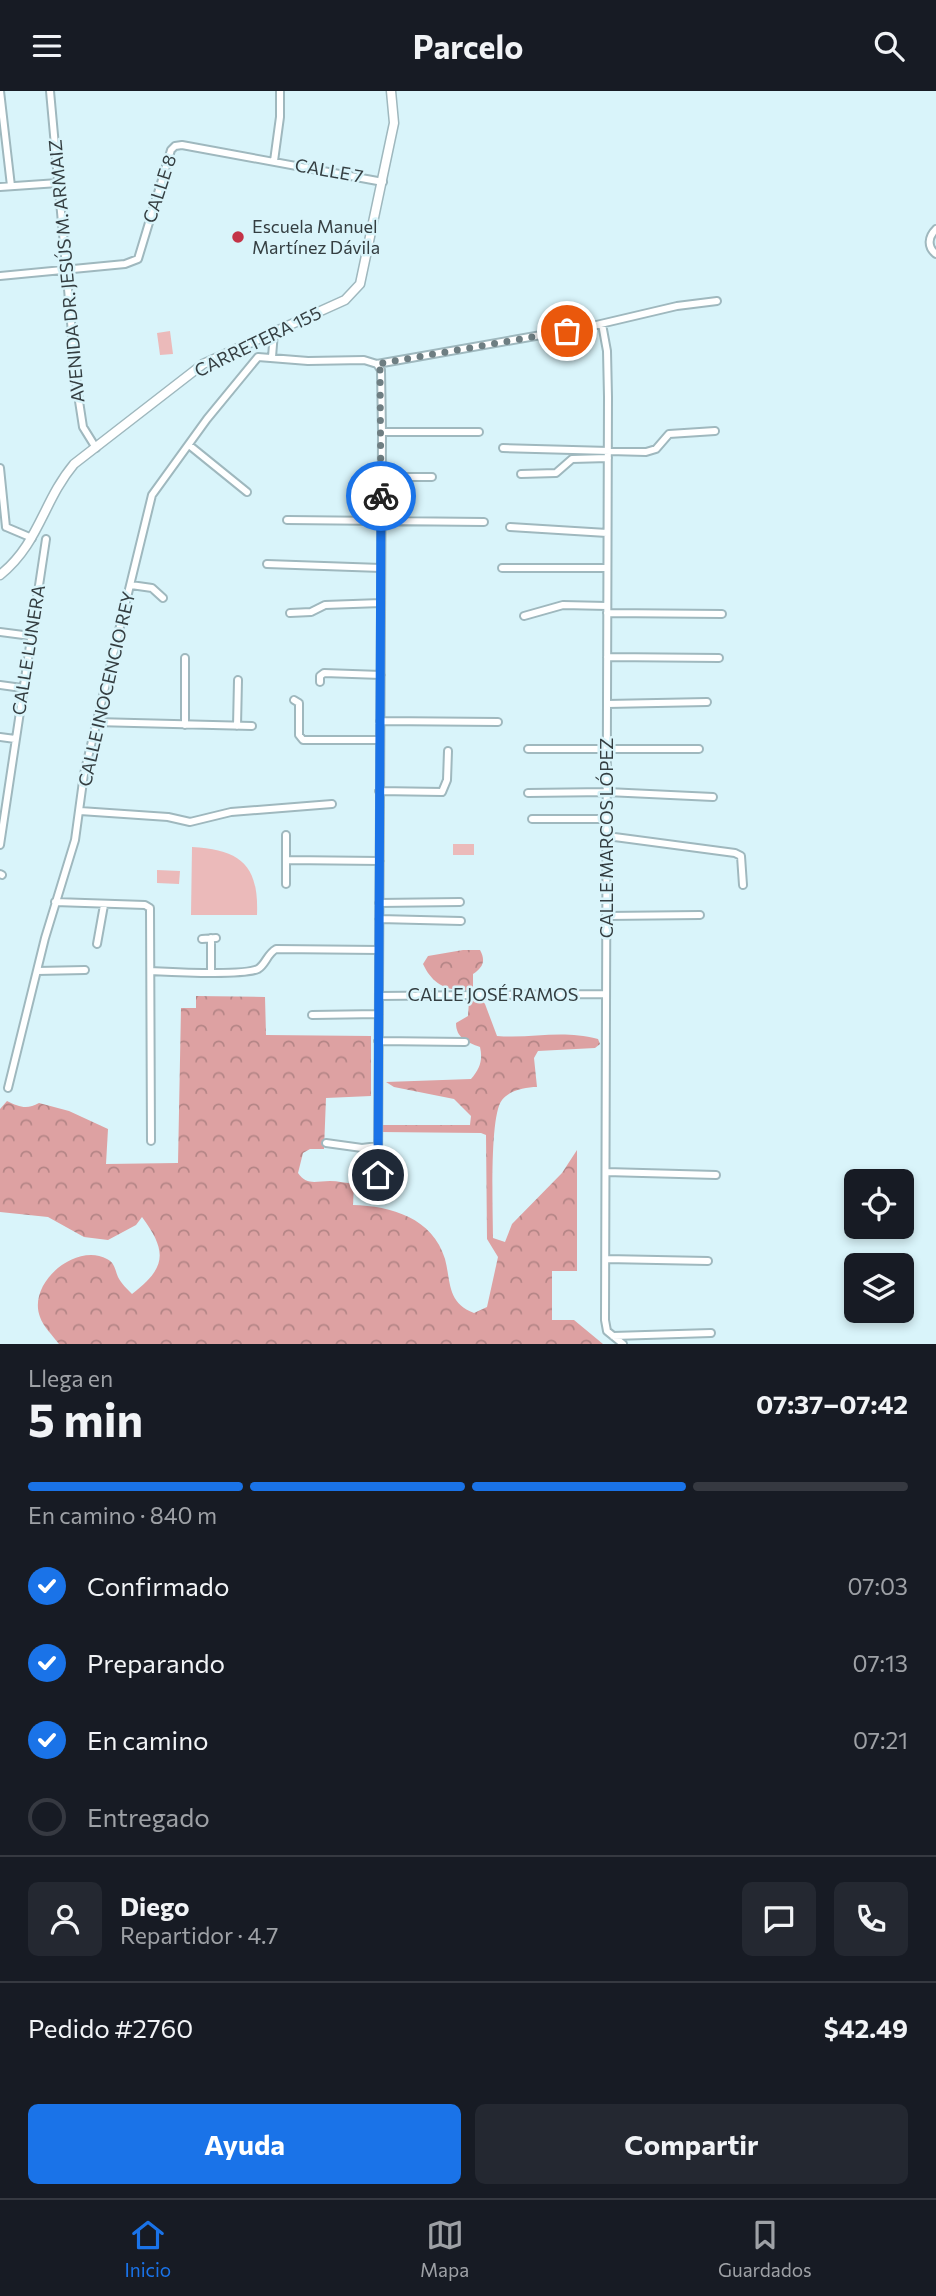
<!DOCTYPE html>
<html lang="es">
<meta charset="utf-8">
<style>
:root{--surface:#171b24;--page:#242831;--text:#f1f3f6;--muted:#9ea1a6;--line:#363941;--accent:#1a73e8}
body{margin:0;font-family:Commissioner,sans-serif;background:var(--page);color:var(--text);height:100vh;display:flex;flex-direction:column;font-size:26px;white-space:nowrap}
*{box-sizing:border-box;margin:0}
p{font-size:23px;color:var(--muted)}
.icon{flex:none;width:38px;height:38px;fill:none;stroke:currentColor;stroke-width:2;stroke-linecap:round;stroke-linejoin:round}
.map{position:relative;height:1253px;overflow:hidden}
.details{display:flex;flex-direction:column;background:var(--surface);flex:1}
.details>*{flex:none}
.tools{position:absolute;left:844px;top:1078px;display:grid;gap:14px}
.tools a{display:grid;place-items:center;width:70px;height:70px;border-radius:10px;background:var(--surface);box-shadow:0 4px 10px #0003;font-size:35px}
.pin{position:absolute;display:grid;place-items:center;width:60px;height:60px;color:#fff;margin:-30px;border:4px solid #fff;border-radius:50%;box-shadow:0 2px 7px #0007}
.courier{position:absolute;display:grid;place-items:center;width:70px;height:70px;margin:-35px;border:5px solid #1a73e8;border-radius:50%;background:#fff;color:#222;box-shadow:0 2px 9px #0007}
.overview em{font-style:normal;font-weight:700}
.overview div{display:flex;flex-direction:column-reverse}
.overview{display:flex;align-items:center;justify-content:space-between;height:119px;padding:0 28px}
h1{font-size:46px;font-weight:700;line-height:52px}
.bar{display:grid;grid-template-columns:repeat(4,1fr);gap:10px 7px;align-content:center;height:84px;padding:0 28px}
.bar i{height:9px;border-radius:5px;background:var(--line)}
.bar .selected{background:var(--accent)}
.bar p{grid-column:span 4}
.line{display:flex;align-items:center;gap:18px;padding:0 28px;border-top:2px solid var(--line)}
.line div{flex:1}
.round{display:grid;place-items:center;flex:none;width:74px;height:74px;border-radius:10px;background:var(--page)}
ol{padding:0 28px;list-style:none}
li{display:flex;align-items:center;gap:21px;height:77px}
li p{margin-inline-start:auto}
li .icon{padding:7px;border-radius:50%;background:var(--accent);color:#fff;stroke-width:4}
li:last-child{color:var(--muted)}
li i{width:38px;height:38px;border:4px solid var(--line);border-radius:50%}
.primary-button{display:flex;gap:14px;margin-top:auto;padding:14px 28px}
.primary-button a{flex:1;height:80px;border-radius:10px;background:var(--accent);color:#fff;font-size:28px;font-weight:700;line-height:80px;text-align:center}
.primary-button a+a{background:var(--page);color:var(--text)}
header{display:flex;justify-content:space-between;align-items:center;height:91px;padding:0 28px;background:var(--surface);font-size:32px;font-weight:700}
.tab-bar{display:flex;justify-content:space-around;align-items:center;height:98px;border-top:2px solid var(--line);background:var(--surface);font-size:19px;color:var(--muted)}
.tab-bar a{display:grid;justify-items:center;gap:4px}
.tab-bar .selected{color:var(--accent)}
.map>svg:first-child{display:block}
.forest{fill:url(#forest-crowns)}
.pitch{fill:#ebbaba}
.lines{fill:none;stroke-linecap:round;stroke-linejoin:round}
.minor-casing{stroke:#9fb8be;stroke-width:10}
.tertiary-casing{stroke:#9fb8be;stroke-width:11}
.minor{stroke:#fff;stroke-width:6}
.tertiary{stroke:#fff;stroke-width:8}
.done{stroke:#6e7e82;stroke-width:7;stroke-dasharray:0 12.6}
.route{stroke:#1a73e8;stroke-width:9}
.poi-dot{fill:#c33347;stroke:#d9f4fa;stroke-width:2.5}
.labels{text-anchor:middle;stroke-width:5;stroke-linejoin:round;paint-order:stroke}
.street-label{font-size:18px;fill:#343e41;stroke:#d9f4fa}
.poi-label{font-size:18px;fill:#343e41;stroke:#d9f4fa;text-anchor:start}
</style>
<header><svg class="icon" aria-label="menu" viewBox="0 0 24 24"><path d="M4 6h16M4 12h16M4 18h16"/></svg>Parcelo<svg class="icon" aria-label="search" viewBox="0 0 24 24"><circle cx="10" cy="10" r="6"/><path d="M15 15l6 6"/></svg></header>
<div class="map">
<svg width="936" height="1253" viewBox="0 0 936 1253">
<defs>
<pattern id="forest-crowns" width="20" height="18" patternUnits="userSpaceOnUse" patternTransform="scale(1.75)"><rect width="20" height="18" fill="#dda1a2"/><path d="M2 6a3 3 0 1 1 6 0M12 15a3 3 0 1 1 6 0" fill="none" stroke="#b48586"/></pattern>
</defs>
<rect width="100%" height="100%" fill="#d9f4fa"/>
<path class="forest" d="M463,859H480C486,870 483,876 473,883V899L485,913L497,945C534,948 559,938 598,948L600,953L595,957L538,960L534,967L537,996C525,996 510,999 502,1009C489,1025 493,1122 493,1147L505,1151L512,1133L562,1082L577,1059V1180H552V1229H574L603,1253H59C53,1245 43,1235 40,1226C27,1192 76,1151 107,1168C115,1172 115,1179 118,1186C121,1192 127,1198 132,1203C166,1177 168,1161 142,1126L136,1134L108,1149L84,1146L48,1126L0,1121V1018L7,1010C19,1016 27,1019 39,1012L69,1020L108,1038L106,1073L178,1072L181,917H196V905L265,906L266,944L371,945V1005L326,1007L324,1058H310L303,1062L298,1082C307,1095 316,1090 330,1090C338,1090 346,1092 354,1093L353,1114C391,1115 433,1127 445,1168C451,1191 447,1212 474,1222L487,1216L498,1166L487,1148L486,1044L481,1042L380,1041L381,1034H470L471,1025L454,1008L394,996L386,991L471,988C480,978 483,969 480,956C467,951 456,947 456,932L468,925L469,910L460,899C442,898 431,890 423,873L428,865Z"/>
<path class="pitch" d="M170,240L173,263L160,264L157,242Z
M453,753H474V764H453Z
M192,756C241,759 259,774 257,824H191Z
M157,779L180,780L179,793L157,792Z"/>
<g class="lines">
<g class="minor-casing">
<path id="minor" d="M0,0L11,95
M50,0L77,297L83,336L96,357
M274,70L280,26V0
M0,96L58,92
M936,138C928,146 927,156 936,163
M0,185L125,173L138,168L171,59L175,55L182,54L383,91
M602,233L607,260L608,306L605,1229L607,1240L623,1253
M272,266L274,241
M377,273L381,279L382,341L378,1084
M382,341H479
M189,354L247,401
M503,357L646,361L656,358L669,343L715,340
M0,377L6,436
M521,383L556,382L572,368L608,367
M381,386H432
M287,429L484,431
M6,436L32,447
M510,436L607,442
M267,473L381,477
M502,477H607
M131,494L152,497L163,507
M290,522L311,521L325,514L381,512
M607,522L722,523
M524,525L563,514L607,515
M0,541L31,545
M607,566L719,567
M320,591V585L324,582L381,584
M0,594L22,597
M294,609L299,612V644L303,649H380
M607,613L707,611
M380,630L498,631
M95,631L252,635
M185,634V567
M237,635L238,589
M0,646L15,648
M528,658H699
M379,700L442,701L447,689L448,660
M528,702L607,701L713,706
M80,720L168,726L190,731L231,721L332,713
M532,728H607
M286,744V793
M607,745L735,762L741,765L743,794
M0,754L46,448
M286,769L380,770
M0,783L2,784
M55,811L145,814L150,817L151,1050
M379,812L460,811
M606,825L700,824
M379,828L461,830
M211,847V882
M202,848L216,847
M97,853L104,814
M37,880L85,879
M152,880C172,881 243,885 258,878C266,873 267,863 276,858L379,859
M379,905L606,903
M312,924L379,923
M378,950L465,951
M8,997L45,847L75,749L84,683L152,404L207,328L258,266L308,270L364,269L377,273L592,235L677,215L717,210
M326,1052L362,1057L378,1055
M606,1081L716,1084
M606,1168L708,1170
M613,1245L711,1242"/>
</g>
<g class="tertiary-casing">
<path id="tertiary" d="M0,484C39,453 43,410 74,373L203,273L345,209L360,193L394,32L391,0"/>
</g>
<use href="#minor" class="minor"/>
<use href="#tertiary" class="tertiary"/>
</g>
<g class="lines">
<path class="done" d="M381,405L380,279L377,273L567,240"/>
<path class="route" d="M378,1084L381,405"/>
</g>
<circle class="poi-dot" cx="238" cy="146" r="7"/>
<g class="labels">
<g class="street-label">
<text transform="translate(329 80) rotate(10)" y="6">CALLE 7</text>
<text transform="translate(160 98) rotate(-72)" y="6">CALLE 8</text>
<text transform="translate(67 180) rotate(-95)" y="6">AVENIDA DR. JESÚS M. ARMAIZ</text>
<text transform="translate(258 251) rotate(-26)" y="6">CARRETERA 155</text>
<text transform="translate(29 559) rotate(-81)" y="6">CALLE LUNERA</text>
<text transform="translate(107 598) rotate(-77)" y="6">CALLE INOCENCIO REY</text>
<text transform="translate(607 747) rotate(-90)" y="6">CALLE MARCOS LÓPEZ</text>
<text x="493" y="910">CALLE JOSÉ RAMOS</text>
</g>
<g class="poi-label">
<text x="252" y="142">Escuela Manuel<tspan x="252" dy="21">Martínez Dávila</tspan></text>
</g>
</g>
</svg>
<div class="tools">
<a><svg class="icon" aria-label="locate" viewBox="0 0 24 24"><circle cx="12" cy="12" r="6"/><path d="M12 2v4M12 18v4M2 12h4M18 12h4"/></svg></a>
<a><svg class="icon" aria-label="layers" viewBox="0 0 24 24"><path d="M12 4l9 5-9 5-9-5zM3 14l9 5 9-5"/></svg></a>
</div>
<div class="pin" style="left:567px;top:240px;background:#ea580c"><svg class="icon" aria-label="bag" viewBox="0 0 24 24"><path d="M5 8h14l-1 12H6zM9 8a3 3 0 0 1 6 0"/></svg></div>
<div class="pin" style="left:378px;top:1084px;background:#1f2937"><svg class="icon" aria-label="home" viewBox="0 0 24 24"><path d="M3 11l9-7 9 7M6 9v11h12V9"/></svg></div>
<div class="courier" style="left:381px;top:405px"><svg class="icon" aria-label="bike" viewBox="0 0 24 24"><circle cx="6" cy="16" r="4"/><circle cx="18" cy="16" r="4"/><path d="M6 16l4-8h5l3 8M10 8l3 8H6M13 5h3"/></svg></div>
</div>
<section class="details">
<div class="overview"><div><h1>5 min</h1><p>Llega en</p></div><em>07:37–07:42</em></div>
<div class="bar"><i class="selected"></i><i class="selected"></i><i class="selected"></i><i></i><p>En camino · 840 m</p></div>
<ol>
<li><svg class="icon" aria-label="check" viewBox="0 0 24 24"><path d="M5 12l5 5 9-10"/></svg>Confirmado<p>07:03</p></li>
<li><svg class="icon" aria-label="check" viewBox="0 0 24 24"><path d="M5 12l5 5 9-10"/></svg>Preparando<p>07:13</p></li>
<li><svg class="icon" aria-label="check" viewBox="0 0 24 24"><path d="M5 12l5 5 9-10"/></svg>En camino<p>07:21</p></li>
<li><i></i>Entregado</li>
</ol>
<div class="line" style="height:126px"><a class="round"><svg class="icon" aria-label="person" viewBox="0 0 24 24"><circle cx="12" cy="8" r="4"/><path d="M4 21q1-7 8-7t8 7"/></svg></a><div><b>Diego</b><p>Repartidor · 4.7</p></div><a class="round"><svg class="icon" aria-label="chat" viewBox="0 0 24 24"><path d="M4 5h16v11H9l-5 4z"/></svg></a><a class="round"><svg class="icon" aria-label="phone" viewBox="0 0 24 24"><path d="M5 4h4l2 5-3 2q2 4 5 5l2-3 5 2v4C11 20 4 13 5 4z"/></svg></a></div>
<div class="line" style="height:91px"><div>Pedido #2760</div><b>$42.49</b></div>
<div class="primary-button"><a>Ayuda</a><a>Compartir</a></div>
</section>
<nav class="tab-bar">
<a class="selected"><svg class="icon" aria-label="home" viewBox="0 0 24 24"><path d="M3 11l9-7 9 7M6 9v11h12V9"/></svg>Inicio</a>
<a><svg class="icon" aria-label="map" viewBox="0 0 24 24"><path d="M3 6l6-2 6 2 6-2v14l-6 2-6-2-6 2zM9 4v14M15 6v14"/></svg>Mapa</a>
<a><svg class="icon" aria-label="saved" viewBox="0 0 24 24"><path d="M7 4h10v16l-5-4-5 4z"/></svg>Guardados</a>
</nav>
